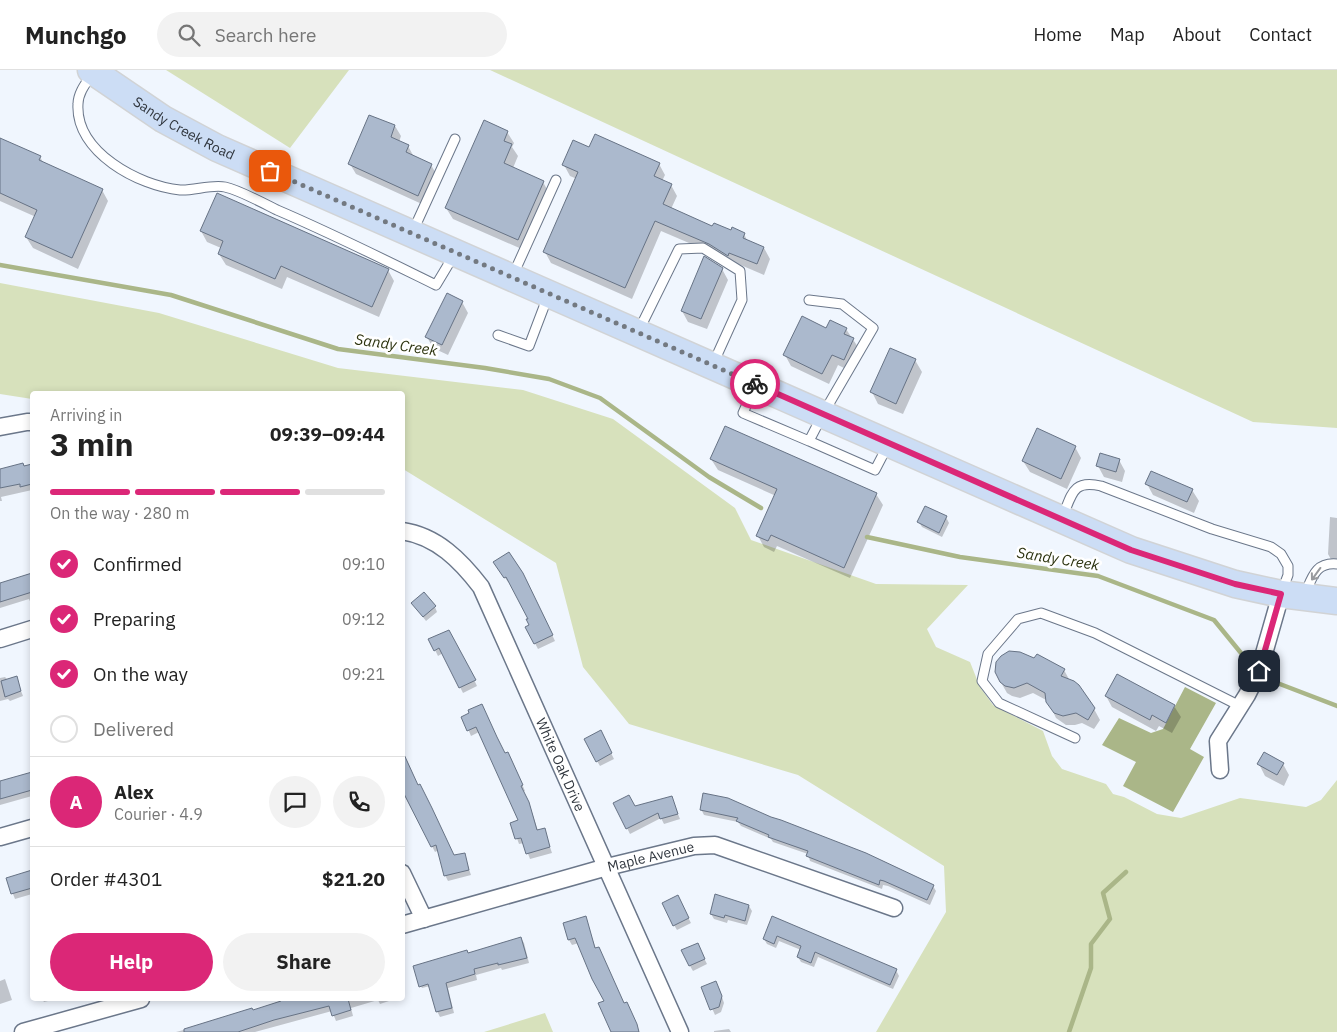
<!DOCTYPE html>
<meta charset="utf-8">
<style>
:root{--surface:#fff;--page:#f2f2f2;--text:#222;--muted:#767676;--line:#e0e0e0;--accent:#db2777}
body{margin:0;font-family:"IBM Plex Sans",sans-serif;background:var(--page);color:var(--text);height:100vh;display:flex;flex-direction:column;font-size:19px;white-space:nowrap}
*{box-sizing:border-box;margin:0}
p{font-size:16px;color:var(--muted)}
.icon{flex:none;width:28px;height:28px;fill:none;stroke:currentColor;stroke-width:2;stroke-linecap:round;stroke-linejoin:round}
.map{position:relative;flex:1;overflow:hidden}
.panel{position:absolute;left:30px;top:321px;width:375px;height:610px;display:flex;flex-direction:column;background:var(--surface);border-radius:5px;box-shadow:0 2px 8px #0003}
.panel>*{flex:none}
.pin{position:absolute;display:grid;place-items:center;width:42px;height:42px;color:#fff;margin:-21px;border-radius:10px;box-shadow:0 2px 8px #0006}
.courier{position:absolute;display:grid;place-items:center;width:50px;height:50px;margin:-25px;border:4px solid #db2777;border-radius:50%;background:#fff;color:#222;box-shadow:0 1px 6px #0007}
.headline em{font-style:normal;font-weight:700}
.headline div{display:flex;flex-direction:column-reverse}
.headline{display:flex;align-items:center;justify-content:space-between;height:85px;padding:0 20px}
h1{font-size:32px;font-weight:700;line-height:38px}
.bar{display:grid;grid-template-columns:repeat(4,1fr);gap:8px 5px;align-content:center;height:60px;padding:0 20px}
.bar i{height:6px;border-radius:4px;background:var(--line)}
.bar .current{background:var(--accent)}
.bar p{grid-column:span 4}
.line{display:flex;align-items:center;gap:12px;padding:0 20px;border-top:1px solid var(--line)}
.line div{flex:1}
.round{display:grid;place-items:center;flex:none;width:52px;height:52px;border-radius:26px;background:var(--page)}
ol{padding:0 20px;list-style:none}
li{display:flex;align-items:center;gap:15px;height:55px}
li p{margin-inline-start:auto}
li .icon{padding:5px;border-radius:50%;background:var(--accent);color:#fff;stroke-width:4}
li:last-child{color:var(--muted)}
li i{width:28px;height:28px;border:2px solid var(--line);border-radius:50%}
.cta{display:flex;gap:10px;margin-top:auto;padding:10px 20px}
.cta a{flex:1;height:58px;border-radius:30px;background:var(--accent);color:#fff;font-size:20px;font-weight:700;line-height:58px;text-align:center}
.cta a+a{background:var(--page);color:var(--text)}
header{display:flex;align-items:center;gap:30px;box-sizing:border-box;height:70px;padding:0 25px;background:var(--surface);border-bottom:1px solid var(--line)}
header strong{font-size:24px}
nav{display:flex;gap:28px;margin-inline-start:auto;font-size:18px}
.search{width:350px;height:45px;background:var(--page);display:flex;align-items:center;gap:12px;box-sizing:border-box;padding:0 18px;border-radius:28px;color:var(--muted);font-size:19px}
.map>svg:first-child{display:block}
.green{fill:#d7e1bc}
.water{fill:#aab688}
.shadow{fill:#0003}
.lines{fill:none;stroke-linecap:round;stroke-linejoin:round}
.stream{stroke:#aab688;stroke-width:4.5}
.building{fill:#abb9cd;stroke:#677385}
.lane-casing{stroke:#6b778a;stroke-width:11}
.street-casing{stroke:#6b778a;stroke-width:19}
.primary-casing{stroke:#d1d3d5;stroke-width:29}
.lane{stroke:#fff;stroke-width:9}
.street{stroke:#fff;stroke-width:16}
.primary{stroke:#ccddf5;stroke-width:26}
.oneway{stroke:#989a9e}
.done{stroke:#737981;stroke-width:5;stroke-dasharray:0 9}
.route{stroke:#db2777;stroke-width:6}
.labels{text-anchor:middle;stroke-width:5;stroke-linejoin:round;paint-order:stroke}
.street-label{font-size:14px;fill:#30363e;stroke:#fff}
.water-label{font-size:15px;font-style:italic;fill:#2b320e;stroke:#fff}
</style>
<header>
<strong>Munchgo</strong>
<div class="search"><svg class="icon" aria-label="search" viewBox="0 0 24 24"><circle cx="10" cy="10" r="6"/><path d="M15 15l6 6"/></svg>Search here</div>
<nav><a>Home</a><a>Map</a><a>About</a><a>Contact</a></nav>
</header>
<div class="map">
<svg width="1337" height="962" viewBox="0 0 1337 962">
<rect width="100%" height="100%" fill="#f0f6fe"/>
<path class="green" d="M166,0H349L290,78Z
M490,0H1337V358L1253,352Z
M0,213L159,243L338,298L523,320L613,349L735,438L751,470L876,514L968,515L927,559L936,577L970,592L980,617L993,635L1043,661L1052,686L1062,699L1106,714L1113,724L1124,727L1157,744L1181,748L1240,728L1306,737L1321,730L1337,710V962H876L946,842L944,796L798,705L629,654L583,597L556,493L403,399L402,324H32V329L0,324Z
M545,943L553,962H484Z"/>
<path class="water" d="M1185,617L1216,633L1190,679L1204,687L1173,742L1123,716L1136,692L1102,675L1119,648L1151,663L1163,659Z"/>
<path class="shadow" d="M395,56L401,66L399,72L408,76L414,87L431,95L437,105L424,135L356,104L350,94Z
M507,62L514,73L512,77L518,86L513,98L543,112L549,123L524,180L453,149L446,138Z
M0,69L40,87L44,94L102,120L108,131L78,199L33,178L26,167L36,147L0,131Z
M590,79L659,94L665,105L662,111L671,115L677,126L671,139L713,157L744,164L748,172L764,178L770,189L764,205L736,193L734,196L717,185L661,161L632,229L551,193L545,182L577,109L570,106L564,95Z
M201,161L388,200L394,211L379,247L287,207L282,219L226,195L219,184L221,178L207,172Z
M722,199L728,210L707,259L688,252L682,241Z
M462,232L468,243L448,285L433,278L427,267Z
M846,259L860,280L850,301L838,295L829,314L791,296L785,285L827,260Z
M915,290L922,302L903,344L878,334L872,322Z
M1075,377L1081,388L1067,419L1030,402L1023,391Z
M711,389L876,424L883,435L850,508L777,476L774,482L764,477L758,466L776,426L718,400Z
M1119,390L1125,401L1122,412L1104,407L1098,396Z
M32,396V420L1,427L2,431H0V400Z
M1147,414L1192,420L1199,431L1194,443L1153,425Z
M946,447L949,453L942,467L922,457L919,452Z
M1330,447L1337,448V495H1334L1328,484Z
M498,498L526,510L555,571L538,579L527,558L531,556L529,549L510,511L508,512Z
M32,504V536L29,529L0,538V514Z
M435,537L437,542L426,551L416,538Z
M430,570L465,591L477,616L463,623L443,583L438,586Z
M1064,600L1070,611L1094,639L1100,650L1094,659L1082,653L1075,655H1066L1056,648L1048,631L1033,623L1020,628L1012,626L1007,623L998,607Z
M1117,606L1174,636L1181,647L1172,663L1159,656L1156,661L1112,637L1106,626Z
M5,607L8,610L16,608L23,626L10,631L8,629L0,631V608Z
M471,644L505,684L511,688L525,721L523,722L531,739L538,761L544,759L552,783L530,789L524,773L519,774L512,754L520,751L479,662L471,666L463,647Z
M603,667L614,689L600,696L597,691Z
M1259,694H1283L1289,705L1284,716L1265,706Z
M32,703V726L0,735V712Z
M418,717L454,787L464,784L471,805L448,811L445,805L439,780L435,782L402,718Z
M704,725L933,816L936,821L930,835L888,816L883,815L882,819L810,791L808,784L773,772L771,769L741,756L738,752L704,745L701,739Z
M671,727L680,749L664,754L661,748L630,764L627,758L634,738Z
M32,801V824L15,829L7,809Z
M680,832L691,853L677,860L674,855Z
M749,836L752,841L747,855L728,850L727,853L714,849L711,844Z
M773,847L896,900L899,906L893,919L818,887L814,897L801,892L798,887L801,880L779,871L776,878L767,874L764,869Z
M585,848L596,879L624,935L629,939L639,962H622L606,931L579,873L572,875L569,870Z
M521,868L524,873L529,893L502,900L501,898L476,905L477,910L448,918L454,943L440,947L437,941L430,916L422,918L419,913L468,884Z
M700,880L707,894L693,901L690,896Z
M5,909L12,930L0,934V911Z
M703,918H719L724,933L721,942L715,945Z
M42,929H56L44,932Z
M301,929H395L380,934L378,930L351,938L353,946L336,951L332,941L255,962H176Z
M729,959L731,962H714V961Z"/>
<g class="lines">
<path class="stream" d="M0,195L171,225L338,279L485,298L549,309L600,328L709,407L761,438
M867,467L960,487L1098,506L1214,550L1250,594L1241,608
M1272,611L1337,636
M1069,962L1091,898V874L1110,849L1103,823L1126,802"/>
</g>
<path class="building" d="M369,45L395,55L391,67L409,75L406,82L432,94L418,126L348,94Z
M484,50L508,61L504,71L512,74L504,93L544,111L518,170L445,138Z
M595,64L660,93L654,106L672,114L663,134L712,156L714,153L731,160L732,157L745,163L743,168L764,177L757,194L729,183L728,186L709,174L655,151L625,218L543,182L578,102L562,95L573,70L589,77Z
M0,68L41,86L39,90L103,119L72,188L25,167L37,140L0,123Z
M217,123L389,199L372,237L281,196L275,209L218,184L223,171L200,161Z
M704,186L723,198L701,249L681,241Z
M447,223L463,231L442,275L425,267Z
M802,246L826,258L830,250L847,258L844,264L854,268L844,290L832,285L822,304L783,285Z
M890,278L916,289L896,334L870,322Z
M725,356L877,423L844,498L771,465L768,471L756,466L777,419L710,389Z
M1037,358L1076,376L1061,409L1022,391Z
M1100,383L1120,389L1116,402L1096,396Z
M23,393L24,396L32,394V414L20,417V414L0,418V399Z
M1151,401L1193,419L1187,432L1145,414Z
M925,436L947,446L939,463L917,452Z
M509,482L523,503L553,565L534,574L525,557L529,555L526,549H528L506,507L504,508L493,492Z
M32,503V522L0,532V513Z
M424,522L436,536L423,547L411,533Z
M449,560L476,610L459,618L439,578L434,581L428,569Z
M1009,581L1020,582L1034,588L1037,584L1065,599L1061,606L1074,611L1079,615L1095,638L1088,650L1076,643L1063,646L1054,643L1046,632L1045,623L1027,613L1014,618L1005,616L1000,612L995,602L996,592L1001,586Z
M1117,604L1175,635L1166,653L1152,645L1150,650L1105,626Z
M17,606L21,621L5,627L1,611Z
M482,634L497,667L505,683L508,682L523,715L521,716L529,732L537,760L545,758L550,777L526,784L521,768L515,769L510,753L518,750L476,657L467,661L461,647L469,643L468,640Z
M601,660L612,683L596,692L584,669Z
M402,680L418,715L420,714L432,738L454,785L465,783L469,800L444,806L436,775L431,777L402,720Z
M1264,682L1284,693L1277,705L1257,694Z
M32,702V720L0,729V711Z
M703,723L728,728L771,747L781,750L866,783L934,815L927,830L884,811L880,810L879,815L806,786L808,781L768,767L769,765L736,751L738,748L700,740Z
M629,725L635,736L672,726L678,744L660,749L658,743L626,759L613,733Z
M32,800V818L11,824L6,808Z
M715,824L749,835L745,851L725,845L724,848L710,844Z
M678,825L689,848L673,856L662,833Z
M586,846L595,878L599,877L624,933L627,932L637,954L639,962H611L598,933L604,931L592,909L575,868L568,870L563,853Z
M772,846L897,899L890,915L815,882L811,893L797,887L801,876L777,866L774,874L763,869Z
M521,867L527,888L498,895V893L474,899L475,904L446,913L452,938L436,942L428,914L419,917L413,896L467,880L468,883Z
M698,873L705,889L689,896L681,880Z
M716,911L722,926L719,937L710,940L701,917Z
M280,929H348L351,940L332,946L329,936L274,950L238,962H184V959L252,938L253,940L281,931Z"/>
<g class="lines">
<g class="lane-casing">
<path id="lane" d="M92,4C86,13 78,23 78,34C75,82 139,116 180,120C193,121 212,114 225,117C239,120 263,133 277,140C331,163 383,189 436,215L454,185
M413,161L455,69
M513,205L556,110
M639,260L679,179L703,178L740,201L742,230L713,294
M498,265L529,276L548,226
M755,316L743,343L809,371L823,344L873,258L842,234L809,230
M809,371L875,400L888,375
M1062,448C1072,425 1072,409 1101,416L1212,459L1271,477L1281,484L1288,496V505L1282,521
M1305,524C1312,508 1315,492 1337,494
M1075,668L999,633L982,611L988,584L1018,549L1041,543L1095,563L1240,636"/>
</g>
<g class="street-casing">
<g id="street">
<path d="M0,357L27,352H32"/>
<path id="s1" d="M402,461C437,466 461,491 481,517L680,962"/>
<path d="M0,569L32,559"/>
<path d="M1220,700L1218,671L1247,625L1259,601L1281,524"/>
<path d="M0,767L32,758"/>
<path d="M402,803L424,849"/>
<path id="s2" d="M402,855L607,797L694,776L715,775L894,838"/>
<path d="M23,962L141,929"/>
</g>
</g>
<g class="primary-casing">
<g id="primary">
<path id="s3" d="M91,0L163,49L217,78L1131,480L1235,514L1281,524L1337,531"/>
</g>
</g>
<use href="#lane" class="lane"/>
<use href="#street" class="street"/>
<use href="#primary" class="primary"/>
</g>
<defs><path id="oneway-shaft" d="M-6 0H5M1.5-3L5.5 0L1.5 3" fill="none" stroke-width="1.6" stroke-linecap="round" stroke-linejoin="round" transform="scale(1.25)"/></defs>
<use class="oneway" href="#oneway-shaft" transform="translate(1316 504) rotate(126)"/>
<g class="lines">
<path class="done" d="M270,101L755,314"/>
<path class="route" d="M755,314L1131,480L1235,514L1281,524L1259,601"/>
</g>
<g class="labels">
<g class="street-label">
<text dy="5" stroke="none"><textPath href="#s3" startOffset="110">Sandy Creek Road</textPath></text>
<text dy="5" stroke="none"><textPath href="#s1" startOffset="294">White Oak Drive</textPath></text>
<text dy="5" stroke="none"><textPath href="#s2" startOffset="258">Maple Avenue</textPath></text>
</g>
<g class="water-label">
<text transform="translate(396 275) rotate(8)" y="5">Sandy Creek</text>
<text transform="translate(1058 489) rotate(9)" y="5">Sandy Creek</text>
</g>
</g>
</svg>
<div class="pin" style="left:270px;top:101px;background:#ea580c"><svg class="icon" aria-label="bag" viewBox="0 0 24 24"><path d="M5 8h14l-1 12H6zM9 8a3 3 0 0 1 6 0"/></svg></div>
<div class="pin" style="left:1259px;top:601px;background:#1f2937"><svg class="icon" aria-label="home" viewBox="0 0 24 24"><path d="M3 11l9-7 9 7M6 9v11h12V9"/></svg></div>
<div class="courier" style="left:755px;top:314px"><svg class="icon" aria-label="bike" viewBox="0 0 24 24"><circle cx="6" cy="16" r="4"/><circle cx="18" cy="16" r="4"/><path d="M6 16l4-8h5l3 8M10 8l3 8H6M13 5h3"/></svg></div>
<section class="panel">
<div class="headline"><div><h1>3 min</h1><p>Arriving in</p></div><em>09:39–09:44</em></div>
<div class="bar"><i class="current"></i><i class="current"></i><i class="current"></i><i></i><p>On the way · 280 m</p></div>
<ol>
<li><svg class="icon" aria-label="check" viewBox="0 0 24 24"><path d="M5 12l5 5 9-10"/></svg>Confirmed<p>09:10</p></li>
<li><svg class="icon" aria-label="check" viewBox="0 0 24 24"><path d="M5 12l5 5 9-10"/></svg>Preparing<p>09:12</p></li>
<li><svg class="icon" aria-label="check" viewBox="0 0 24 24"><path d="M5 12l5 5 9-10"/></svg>On the way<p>09:21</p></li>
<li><i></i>Delivered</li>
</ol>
<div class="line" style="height:90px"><b class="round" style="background:var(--accent);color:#fff">A</b><div><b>Alex</b><p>Courier · 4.9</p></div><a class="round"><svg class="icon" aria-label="chat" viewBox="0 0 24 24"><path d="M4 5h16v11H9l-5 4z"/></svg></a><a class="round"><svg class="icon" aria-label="phone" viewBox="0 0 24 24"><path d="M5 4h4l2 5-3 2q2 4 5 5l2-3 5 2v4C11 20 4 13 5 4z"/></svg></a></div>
<div class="line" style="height:65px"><div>Order #4301</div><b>$21.20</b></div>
<div class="cta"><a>Help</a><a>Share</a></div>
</section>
</div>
